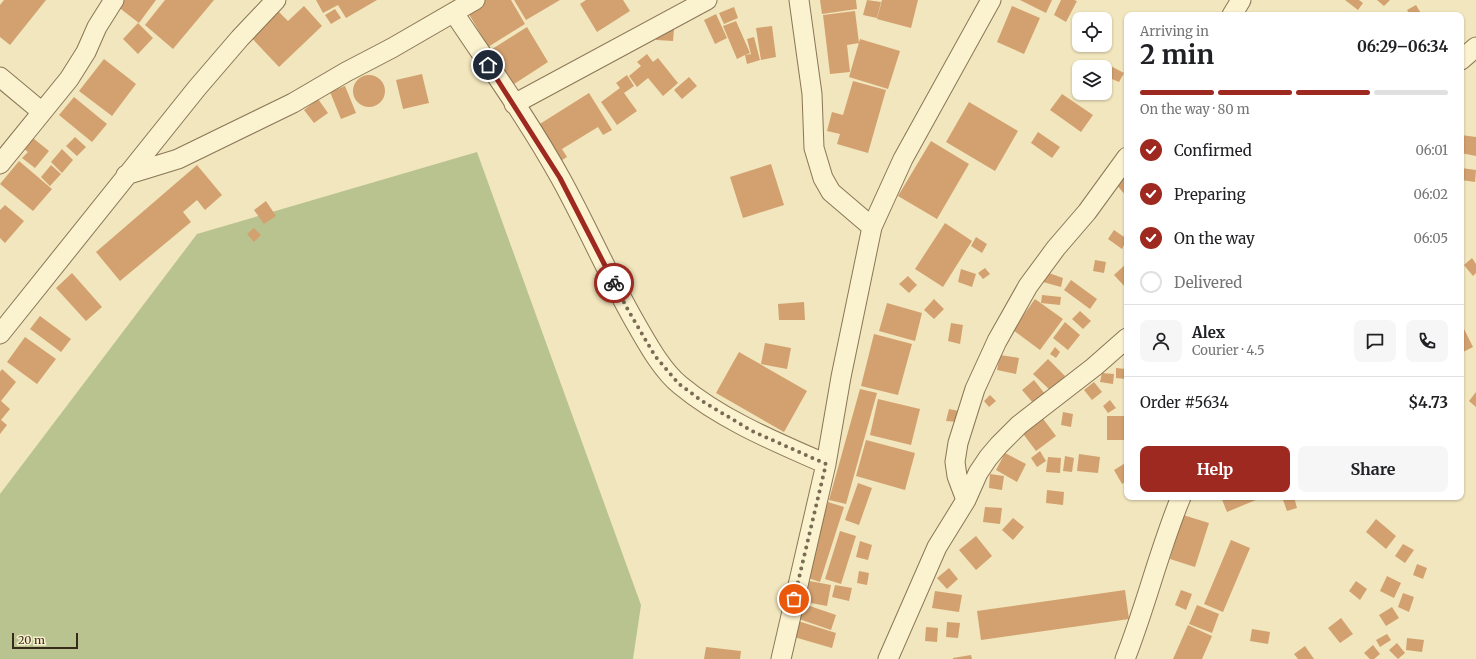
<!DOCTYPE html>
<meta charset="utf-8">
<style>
:root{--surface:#fff;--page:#f6f6f6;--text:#202124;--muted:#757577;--line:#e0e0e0;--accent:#9e2920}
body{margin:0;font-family:Merriweather,serif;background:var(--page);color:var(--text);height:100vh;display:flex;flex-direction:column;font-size:15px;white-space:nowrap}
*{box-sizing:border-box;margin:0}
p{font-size:13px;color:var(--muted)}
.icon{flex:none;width:22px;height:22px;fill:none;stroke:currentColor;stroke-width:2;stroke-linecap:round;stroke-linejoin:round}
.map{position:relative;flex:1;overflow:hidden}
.side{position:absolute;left:1124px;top:12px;width:340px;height:488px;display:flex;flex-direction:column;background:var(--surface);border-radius:8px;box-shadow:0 1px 3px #0004}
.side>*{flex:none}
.controls{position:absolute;left:1072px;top:12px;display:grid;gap:8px}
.controls a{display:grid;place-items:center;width:40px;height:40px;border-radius:8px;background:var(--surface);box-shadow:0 1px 3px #0004;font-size:20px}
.scale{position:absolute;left:12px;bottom:10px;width:66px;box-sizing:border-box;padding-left:4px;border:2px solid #382b1b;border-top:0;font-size:11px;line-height:14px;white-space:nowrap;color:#382b1b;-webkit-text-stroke:3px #f8efcd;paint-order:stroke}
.pin{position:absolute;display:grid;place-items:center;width:34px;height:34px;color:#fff;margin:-17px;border:2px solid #fff;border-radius:50%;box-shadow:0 1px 4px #0007}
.courier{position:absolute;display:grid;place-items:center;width:40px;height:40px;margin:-20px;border:3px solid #9e2920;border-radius:50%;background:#fff;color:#222;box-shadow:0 1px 5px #0007}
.summary em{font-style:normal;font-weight:700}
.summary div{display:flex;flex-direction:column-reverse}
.summary{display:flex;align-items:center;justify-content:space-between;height:68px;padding:0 16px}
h1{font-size:26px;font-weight:700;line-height:30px}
.bar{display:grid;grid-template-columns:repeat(4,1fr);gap:6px 4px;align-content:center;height:48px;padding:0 16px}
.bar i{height:5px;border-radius:3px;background:var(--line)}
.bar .on{background:var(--accent)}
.bar p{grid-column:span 4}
.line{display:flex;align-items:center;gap:10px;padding:0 16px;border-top:1px solid var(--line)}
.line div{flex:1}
.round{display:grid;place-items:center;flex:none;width:42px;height:42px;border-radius:8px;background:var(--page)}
ol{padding:0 16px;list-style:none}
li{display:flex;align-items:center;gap:12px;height:44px}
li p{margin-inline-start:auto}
li .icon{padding:4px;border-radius:50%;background:var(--accent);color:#fff;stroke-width:4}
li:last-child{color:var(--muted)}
li i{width:22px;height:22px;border:2px solid var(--line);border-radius:50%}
.primary-button{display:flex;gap:8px;margin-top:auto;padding:8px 16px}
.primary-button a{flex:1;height:46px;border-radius:8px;background:var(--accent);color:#fff;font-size:16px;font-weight:700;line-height:46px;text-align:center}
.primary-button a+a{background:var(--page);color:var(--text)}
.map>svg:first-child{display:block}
.cemetery{fill:#b9c390}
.building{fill:#d3a16f}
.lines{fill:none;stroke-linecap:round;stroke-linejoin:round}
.minor-casing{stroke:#8a7655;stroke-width:21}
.minor{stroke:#fbf2d0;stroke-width:19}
.done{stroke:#796c54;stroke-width:4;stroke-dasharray:0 7.2}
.route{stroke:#9e2920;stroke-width:5}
</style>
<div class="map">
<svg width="1476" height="659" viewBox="0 0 1476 659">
<rect width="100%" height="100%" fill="#f1e6bd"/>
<path class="cemetery" d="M477,152L641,605L633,659H0V494L197,234Z"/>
<path class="building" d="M4,0H46L10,45L0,37V5Z
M115,0H156L139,23L113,3Z
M165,0H214L173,49L145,25Z
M316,0H377L346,18L338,5L323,13Z
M481,0H511L525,24L488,47L466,9Z
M514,0H560L526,20Z
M586,0H623L630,11L597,32L580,4Z
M820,0H856L857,9L822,14Z
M867,0L881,2L877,18L863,15Z
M882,0H918L911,28L877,19Z
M1020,0H1052L1046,13Z
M1061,0H1074L1077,1L1066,22L1054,15Z
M1345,0H1359L1363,3L1358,10Z
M1377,0H1390L1384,6Z
M1416,5L1422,15H1410L1407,10Z
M304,6L322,26L279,67L247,33L274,7L288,21Z
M1012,6L1040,18L1024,54L997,42Z
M734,7L738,18L724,24L719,13Z
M335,9L341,18L331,24L325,15Z
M855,11L859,43L847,45L850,72L830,74L823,15Z
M716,14L727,38L715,44L704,20Z
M736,21L750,53L745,55L751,54L747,39L754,37L760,60L747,64L745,55L737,59L723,26Z
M138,23L153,38L138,54L123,39Z
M772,26L776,57L761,60L756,28Z
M527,27L548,62L511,86L489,51Z
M656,28L674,29L673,41L656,40Z
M860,39L900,51L888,89L849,77Z
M647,54L653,62L658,58L678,83L663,96L648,78L637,87L629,76L641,66L637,62Z
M104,59L136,84L112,116L79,91Z
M1103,62L1124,73L1119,82L1105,76V67H1100Z
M422,74L429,103L403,109L396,80Z
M353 91a16 16 0 1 1 32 0a16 16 0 1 1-32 0Z
M627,75L634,86L624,93L637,111L617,125L601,102L620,88L616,83Z
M689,77L697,86L682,99L674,90Z
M853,81L886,90L868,153L837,144L840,134L827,131L832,112L843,115Z
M345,86L356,113L341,119L330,92Z
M589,93L612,130L603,135L598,127L562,149L567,157L557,163L535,127Z
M1062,94L1093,115L1081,132L1050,110Z
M74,97L107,124L92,142L59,115Z
M318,99L328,113L314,123L304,110Z
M969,102L1018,131L995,171L946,142Z
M1038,132L1060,147L1052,158L1031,143Z
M28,134L49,151L35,168L22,158L28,152L19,145Z
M1461,135L1476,137V156L1461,153Z
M75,137L86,147L77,156L66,146Z
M931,141L969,164L937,219L898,196Z
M62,149L73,160L62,173L51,162Z
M19,161L52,189L33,211L0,184Z
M771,164L784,205L743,218L730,177Z
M51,165L61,174L50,186L41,177Z
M197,165L222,195L205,210L197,200L183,212L191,222L120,281L96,252Z
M1461,168L1476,170L1475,182L1461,180Z
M1127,173V197L1115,183Z
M266,201L276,216L264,224L254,210Z
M5,205L24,221L5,243L0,238V210Z
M945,223L972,241L943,287L915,269Z
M254,228L261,235L254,242L247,234Z
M1114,230L1127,239L1122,249L1108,239Z
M976,237L987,244L982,253L971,246Z
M1472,258L1476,264V273L1473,276L1464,265Z
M1095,260L1106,262L1104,273L1093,271Z
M1127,263V289L1114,275Z
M985,268L990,274L983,279L978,273Z
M961,269L976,274L972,287L958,282Z
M1046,272L1063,278L1061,287L1043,282Z
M72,273L102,307L86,321L56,288Z
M908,276L917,285L909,293L899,284Z
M1071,280L1097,299L1090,309L1064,290Z
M1042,295L1061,297L1060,305L1041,303Z
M934,299L944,309L934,319L924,310Z
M1035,299L1063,319L1040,350L1013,330Z
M804,302L805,320H779L778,304Z
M887,303L922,313L915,341L879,331Z
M1080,311L1091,321L1083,329L1072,319Z
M40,316L71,339L61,352L30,329Z
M1065,322L1080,335L1068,350L1053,338Z
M951,323L963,325L960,344L948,341Z
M1461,323L1473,347L1461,353Z
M874,334L912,344L898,395L861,386Z
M25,337L56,359L37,384L7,362Z
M765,343L791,348L787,369L761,364Z
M1055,347L1060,352L1056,358L1050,354Z
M739,352L807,391L784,432L716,393Z
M1000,355L1019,358L1016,374L997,370Z
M1048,359L1065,376L1051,391L1033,374Z
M1116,368L1126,369V379L1116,378Z
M2,369L16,382L1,401L10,409L1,420L7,425L0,434V372Z
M1102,373L1114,374L1113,384L1100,382Z
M1034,380L1045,394L1034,404L1022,390Z
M1094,382L1102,392L1092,400L1084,390Z
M860,389L877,393L846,504L829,500Z
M1476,392V407L1469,401Z
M990,395L996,401L989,407L984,401Z
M878,399L920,409L911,445L870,435Z
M1110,400L1116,408L1108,413L1103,406Z
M949,409L959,411L958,422L946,421Z
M1063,412L1073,414L1071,427L1061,425Z
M1041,416L1056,436L1036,451L1021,431Z
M1107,416H1127V440H1107Z
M866,440L915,453L905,490L856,476Z
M1040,451L1046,461L1037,467L1031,458Z
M1005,453L1026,464L1017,482L996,470Z
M1079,454L1100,457L1098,473L1077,471Z
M1065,456L1074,458L1072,472L1063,471Z
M1048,457L1061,458L1060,473L1046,472Z
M1127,462V481L1122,484L1114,470Z
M990,474L1004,476L1002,490L989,488Z
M858,483L872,488L859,525L845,520Z
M1047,490L1064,492L1063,505L1046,503Z
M1221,497H1263L1227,512Z
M1282,497H1294L1297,508L1287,511Z
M828,502L844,507L820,582L805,577Z
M985,507L1002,508L1000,524L983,522Z
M1183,515L1209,523L1195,567L1170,559Z
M1013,518L1024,527L1013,540L1002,530Z
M1376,519L1396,536L1386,549L1366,532Z
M840,531L856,536L841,584L825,579Z
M976,536L992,556L976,570L959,550Z
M1231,540L1250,548L1223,612L1204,604Z
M860,541L872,545L868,560L856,557Z
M1403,544L1414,550L1405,563L1395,556Z
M1417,564L1427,568L1423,579L1413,575Z
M949,568L958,579L947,589L937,578Z
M859,571L869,573L867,585L857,583Z
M1387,576L1401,583L1394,598L1380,591Z
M804,580L831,585L827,606L800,601Z
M1356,581L1367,589L1360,600L1349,591Z
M835,585L852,588L849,601L832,597Z
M1125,590L1129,619L981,640L977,611Z
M1181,590L1192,594L1186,610L1175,605Z
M935,591L962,595L959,612L932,608Z
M1403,593L1414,597L1409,612L1398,607Z
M804,604L836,615L831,630L799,619Z
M1197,605L1219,614L1212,633L1189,624Z
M1392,607L1399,618L1386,626L1379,615Z
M1341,618L1353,634L1340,643L1328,628Z
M798,621L836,633L832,648L794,637Z
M947,622L960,623L958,638L946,637Z
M1188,625L1212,636L1202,659H1173Z
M926,627L938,628L937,642L925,641Z
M1252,629L1270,632L1268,644L1250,641Z
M1387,634L1391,640L1380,647L1376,640Z
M1407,638L1424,640L1422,652L1406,650Z
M1397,643L1405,653L1398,659L1389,650Z
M1373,645L1380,654L1374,659H1370L1364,653Z
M1305,646L1314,659H1298L1294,654Z
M706,647L741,651L740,659H704Z
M971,655L972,659H953V658Z"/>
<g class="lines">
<g class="minor-casing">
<path id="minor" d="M799,0L812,94L814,148L823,178L831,192L872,227
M454,13C490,67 529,121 561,179C588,228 610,280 639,329C650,348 663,371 680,385C722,420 776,442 826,464
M1232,15L1241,0
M1461,60L1476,47
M0,77L42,112
M514,104L707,0
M0,164L69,79L86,52L97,27L114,0
M126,175L178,159L293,103L346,72L392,48L475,0
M0,334L197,88L240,38L276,0
M966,500L957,476L955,462L958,443L975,389L997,341L1028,286L1056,248L1087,212L1127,157
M781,659L826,464L841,377L872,227L903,159L991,0
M888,659L937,547L966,500L978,473L988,458L999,445L1019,425L1094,367L1127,338
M1125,659C1146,606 1159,550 1181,497"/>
</g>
<use href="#minor" class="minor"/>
</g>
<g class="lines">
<path class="done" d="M614,283L628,310L655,356L679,384L702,401L752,431L826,464L794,599"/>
<path class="route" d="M488,65L560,178L614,283"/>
</g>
</svg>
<div class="controls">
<a><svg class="icon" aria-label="locate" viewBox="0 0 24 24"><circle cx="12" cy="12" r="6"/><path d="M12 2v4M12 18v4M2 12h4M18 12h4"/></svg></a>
<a><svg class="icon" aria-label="layers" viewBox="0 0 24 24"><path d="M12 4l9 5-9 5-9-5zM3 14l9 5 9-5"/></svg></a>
</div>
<div class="scale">20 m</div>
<div class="pin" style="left:794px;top:599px;background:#ea580c"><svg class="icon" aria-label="bag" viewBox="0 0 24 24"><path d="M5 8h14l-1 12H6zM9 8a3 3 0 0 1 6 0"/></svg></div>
<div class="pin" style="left:488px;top:65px;background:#1f2937"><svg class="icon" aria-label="home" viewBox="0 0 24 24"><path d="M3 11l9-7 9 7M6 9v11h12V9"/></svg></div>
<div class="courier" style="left:614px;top:283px"><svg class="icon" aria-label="bike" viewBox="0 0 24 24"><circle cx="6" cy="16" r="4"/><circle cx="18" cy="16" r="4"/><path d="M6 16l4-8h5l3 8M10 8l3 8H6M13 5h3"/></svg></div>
<section class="side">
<div class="summary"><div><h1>2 min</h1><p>Arriving in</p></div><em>06:29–06:34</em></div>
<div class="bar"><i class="on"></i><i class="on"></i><i class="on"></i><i></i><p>On the way · 80 m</p></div>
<ol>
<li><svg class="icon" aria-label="check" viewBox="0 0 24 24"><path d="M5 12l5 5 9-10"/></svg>Confirmed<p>06:01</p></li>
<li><svg class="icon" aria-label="check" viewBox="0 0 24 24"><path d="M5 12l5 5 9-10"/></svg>Preparing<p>06:02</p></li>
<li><svg class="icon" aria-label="check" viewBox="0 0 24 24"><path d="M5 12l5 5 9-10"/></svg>On the way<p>06:05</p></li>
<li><i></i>Delivered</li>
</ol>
<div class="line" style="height:72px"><a class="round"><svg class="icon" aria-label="person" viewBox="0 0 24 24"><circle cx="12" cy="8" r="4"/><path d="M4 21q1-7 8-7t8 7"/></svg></a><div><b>Alex</b><p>Courier · 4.5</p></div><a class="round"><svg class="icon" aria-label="chat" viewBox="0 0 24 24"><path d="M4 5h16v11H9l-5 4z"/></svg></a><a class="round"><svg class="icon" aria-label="phone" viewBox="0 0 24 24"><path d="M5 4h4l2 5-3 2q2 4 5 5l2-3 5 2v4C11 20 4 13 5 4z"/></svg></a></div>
<div class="line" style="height:52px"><div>Order #5634</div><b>$4.73</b></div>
<div class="primary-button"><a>Help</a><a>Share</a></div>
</section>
</div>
